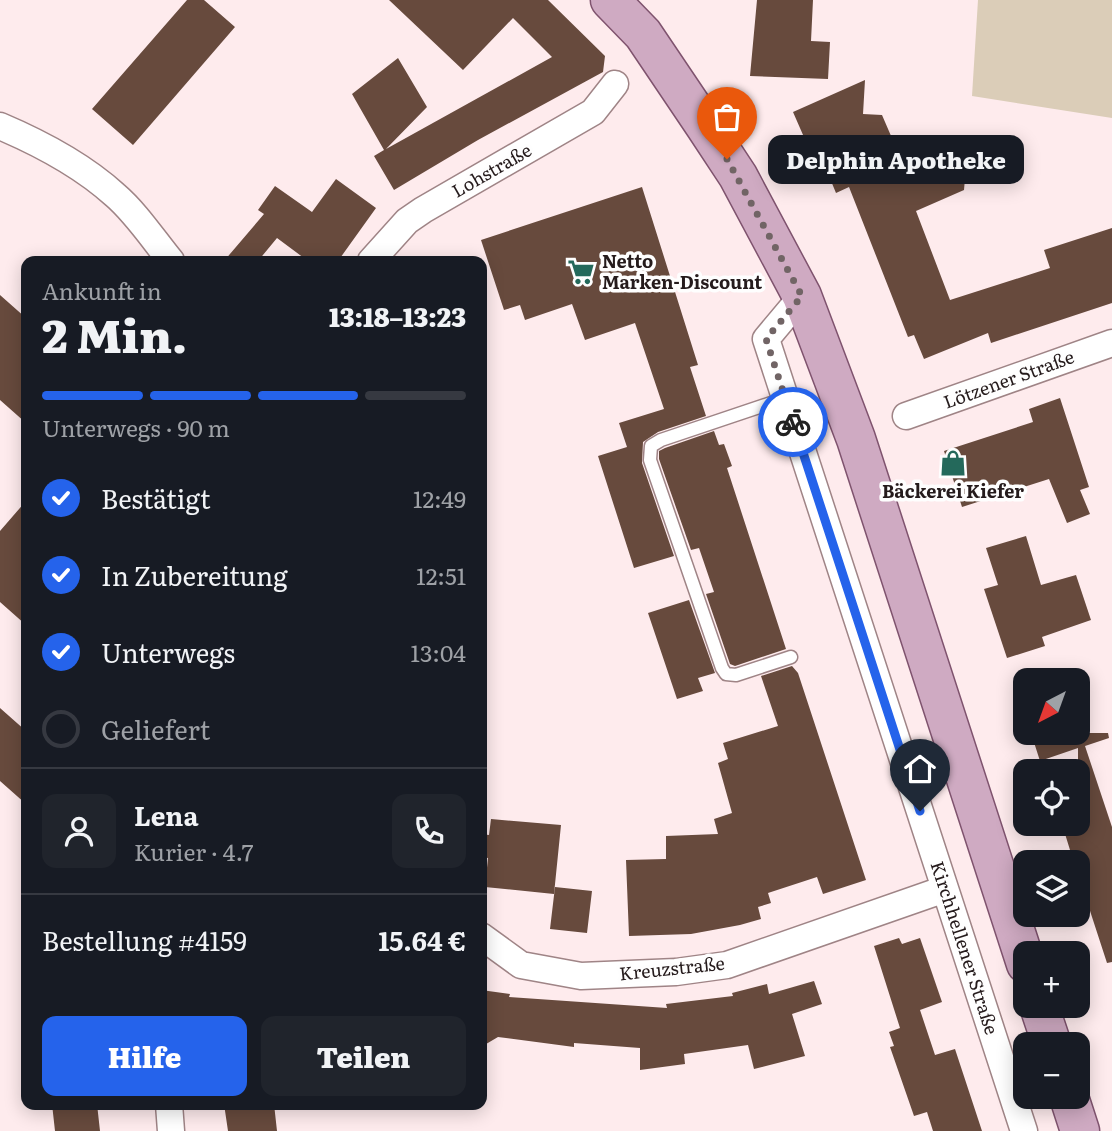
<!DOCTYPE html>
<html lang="de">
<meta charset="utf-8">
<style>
:root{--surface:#171b24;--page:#20242c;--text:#f1f3f6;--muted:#9ea1a6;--line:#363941;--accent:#2563eb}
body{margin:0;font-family:Literata,serif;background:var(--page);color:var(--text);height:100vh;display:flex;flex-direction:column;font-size:26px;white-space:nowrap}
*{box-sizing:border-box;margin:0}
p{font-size:23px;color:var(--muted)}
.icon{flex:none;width:38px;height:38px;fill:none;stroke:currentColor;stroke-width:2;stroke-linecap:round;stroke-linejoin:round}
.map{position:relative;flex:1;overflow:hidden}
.drawer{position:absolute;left:21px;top:256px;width:466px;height:854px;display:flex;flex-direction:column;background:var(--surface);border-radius:14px;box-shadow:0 4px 18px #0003}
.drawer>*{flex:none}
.needle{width:46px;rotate:221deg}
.tools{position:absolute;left:1013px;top:668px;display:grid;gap:14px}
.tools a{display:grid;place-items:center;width:77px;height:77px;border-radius:14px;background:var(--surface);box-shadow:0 4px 18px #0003;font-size:35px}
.pin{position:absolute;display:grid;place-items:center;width:60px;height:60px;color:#fff;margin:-72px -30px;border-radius:50% 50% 50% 0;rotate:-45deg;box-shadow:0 0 7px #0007}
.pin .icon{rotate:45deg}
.courier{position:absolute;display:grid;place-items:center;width:70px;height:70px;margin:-35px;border:5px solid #2563eb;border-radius:50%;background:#fff;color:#222;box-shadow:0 2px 9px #0007}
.bubble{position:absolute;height:49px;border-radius:14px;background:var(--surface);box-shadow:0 4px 18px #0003;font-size:23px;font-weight:800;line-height:49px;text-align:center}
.summary em{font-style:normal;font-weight:800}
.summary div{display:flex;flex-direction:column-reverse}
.summary{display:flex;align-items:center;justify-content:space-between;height:119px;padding:0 21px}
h1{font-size:46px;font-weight:800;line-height:52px}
.bar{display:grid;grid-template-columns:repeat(4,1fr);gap:10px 7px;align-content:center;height:84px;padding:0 21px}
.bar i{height:9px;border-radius:5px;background:var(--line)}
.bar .current{background:var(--accent)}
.bar p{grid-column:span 4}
.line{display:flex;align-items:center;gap:18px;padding:0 21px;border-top:2px solid var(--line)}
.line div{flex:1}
.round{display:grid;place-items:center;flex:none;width:74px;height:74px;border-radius:14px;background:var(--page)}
ol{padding:0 21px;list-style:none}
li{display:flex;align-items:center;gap:21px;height:77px}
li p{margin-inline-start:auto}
li .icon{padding:7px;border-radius:50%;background:var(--accent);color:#fff;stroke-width:4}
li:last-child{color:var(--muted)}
li i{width:38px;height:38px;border:4px solid var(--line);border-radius:50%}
.action{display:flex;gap:14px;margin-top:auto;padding:14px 21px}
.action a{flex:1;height:80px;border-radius:14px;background:var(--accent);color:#fff;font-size:28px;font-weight:800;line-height:80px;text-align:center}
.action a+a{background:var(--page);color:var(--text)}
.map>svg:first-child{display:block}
.garden{fill:#dbcdb8}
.building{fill:#674a3d}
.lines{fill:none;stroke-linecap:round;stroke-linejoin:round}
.lane-casing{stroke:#9f8486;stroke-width:15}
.street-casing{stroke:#9f8486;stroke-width:29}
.primary-casing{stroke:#7f536e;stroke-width:41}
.lane{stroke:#fff;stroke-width:12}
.street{stroke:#fff;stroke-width:26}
.primary{stroke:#cfaac2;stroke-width:38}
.done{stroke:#716465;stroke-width:7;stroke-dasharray:0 12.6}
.route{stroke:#2563eb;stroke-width:9}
.labels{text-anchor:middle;stroke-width:7;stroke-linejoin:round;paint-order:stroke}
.street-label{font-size:18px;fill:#251b1c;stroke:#fefefe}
.poi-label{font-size:18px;font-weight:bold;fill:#251b1c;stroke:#fefefe;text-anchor:start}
</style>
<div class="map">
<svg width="1112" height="1131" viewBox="0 0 1112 1131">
<rect width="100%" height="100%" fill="#feebed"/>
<path class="garden" d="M978,0H1112V118L972,96Z"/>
<path class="building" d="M187,0H204L235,27L133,145L92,109Z
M389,0H548L605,56L603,72L478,140L394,190L374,156L384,150L352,94L398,58L427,107L386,149L552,57L513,18L463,70Z
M757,0H813L811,41L830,42L828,79L750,76Z
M865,80L863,114L882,115L910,180L967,155L964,190L916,211L950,300L1050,268L1044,250L1112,228V303L991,343L988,333L924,359L914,335L908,337L849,187L836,193L824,164L817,167L793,112Z
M336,179L376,208L338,261H308L277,238L258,261H224L264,214L258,210L275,186L312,212Z
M642,187L698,365L690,367L706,416L658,432L643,442L642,463L674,556L634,568L598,456L627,447L619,423L664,409L635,323L585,340L572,304L525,320L520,305L504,310L481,240Z
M0,295L26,318V423L0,400Z
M1060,398L1089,487L1080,490L1090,514L1067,523L1049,479L962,507L944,451L1033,422L1029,409Z
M714,431L719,445L724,444L732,466L727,468L786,649L735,666L730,664L706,594L714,592L699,548L691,550L659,459V451L665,448Z
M26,501V625L0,602V531Z
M1026,536L1041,585L1076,575L1091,620L1042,637L1045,646L1007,658L984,589L998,585L986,548Z
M689,600L715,673L698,678L703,691L677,699L648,613Z
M792,666L798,673L866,880L823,894L817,877L768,893L771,903L758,907L761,919L740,925L691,934L629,936L626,860L666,859V836L718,834L714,819L732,813L718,763L728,759L723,743L778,726L761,676Z
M0,708L26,731V804L0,781Z
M1031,733H1108L1109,738L1085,746L1112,827V962L1107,963L1078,874V863H1074L1062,824H1078V748L1040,761Z
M491,819L561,825L554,894L485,887L488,858L481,857V834L489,835Z
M555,887L592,891L587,933L550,929Z
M899,938L902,944L920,938L942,1002L920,1010L935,1055L955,1049L982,1131H933L927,1112L914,1116L890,1047L894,1046L889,1032L900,1028L874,946Z
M814,981L822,1004L792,1014L805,1056L754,1069L748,1045L684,1054L685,1064L640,1070V1048L574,1043V1047L498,1037L481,1047V990L510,994L509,997L667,1008L666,1004L733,996L732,993L767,984L769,994Z
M52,1104H97L100,1131H55Z
M224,1104H274L277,1131H228Z"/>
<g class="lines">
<g class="lane-casing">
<path id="lane" d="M786,398L661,440L651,446L650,460L722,668L726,674L736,675L791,657"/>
</g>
<g class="street-casing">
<path id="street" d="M0,126C40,143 82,165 115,195C136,213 153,239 171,261
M371,261L407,221L423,210L593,112L615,84
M802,296L766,339L1024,1131
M906,416L1112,343
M481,936L521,965L581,976L676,972L727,965L945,889
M169,1104L171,1131"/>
</g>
<g class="primary-casing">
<path id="primary" d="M610,0L643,34L705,126L738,176L802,296L856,439L1026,964
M1039,1006L1052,1045
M1069,1097L1080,1131"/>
</g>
<use href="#lane" class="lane"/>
<use href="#street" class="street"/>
<use href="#primary" class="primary"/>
</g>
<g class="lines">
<path class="done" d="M727,159L802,296L766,339L793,422"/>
<path class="route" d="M793,422L920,811"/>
</g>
<defs>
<g id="supermarket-bare" transform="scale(2.1)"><path d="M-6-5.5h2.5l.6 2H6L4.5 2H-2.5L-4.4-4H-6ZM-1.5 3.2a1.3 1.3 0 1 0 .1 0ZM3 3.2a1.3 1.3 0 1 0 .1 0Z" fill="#24695b" stroke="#fefefe" stroke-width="2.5" paint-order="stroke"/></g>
<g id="shop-bare" transform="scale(2.1)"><path d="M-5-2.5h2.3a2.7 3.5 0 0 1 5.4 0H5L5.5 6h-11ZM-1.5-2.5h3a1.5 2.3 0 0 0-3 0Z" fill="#24695b" stroke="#fefefe" stroke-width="2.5" paint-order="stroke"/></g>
</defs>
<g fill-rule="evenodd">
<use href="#supermarket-bare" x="581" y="272"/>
<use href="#shop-bare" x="953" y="463"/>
</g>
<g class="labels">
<g class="street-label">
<text transform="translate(492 171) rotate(-30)" y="6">Lohstraße</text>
<text transform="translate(1009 380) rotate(-20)" y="6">Lötzener Straße</text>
<text transform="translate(964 948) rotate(72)" y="6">Kirchhellener Straße</text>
<text transform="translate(672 969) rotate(-6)" y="6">Kreuzstraße</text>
</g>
<g class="poi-label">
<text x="602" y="268">Netto<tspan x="602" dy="21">Marken-Discount</tspan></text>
<text x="953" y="498" text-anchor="middle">Bäckerei Kiefer</text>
</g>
</g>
</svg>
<div class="tools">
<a><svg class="needle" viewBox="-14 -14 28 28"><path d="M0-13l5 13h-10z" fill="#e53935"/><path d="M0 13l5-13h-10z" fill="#9ea1a6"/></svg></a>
<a><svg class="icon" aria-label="locate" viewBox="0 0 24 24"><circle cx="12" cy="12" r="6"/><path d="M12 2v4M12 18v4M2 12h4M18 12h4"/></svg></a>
<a><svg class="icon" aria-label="layers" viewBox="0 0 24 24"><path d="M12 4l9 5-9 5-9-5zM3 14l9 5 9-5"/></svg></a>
<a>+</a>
<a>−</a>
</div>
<div class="pin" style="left:727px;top:159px;background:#ea580c"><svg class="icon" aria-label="bag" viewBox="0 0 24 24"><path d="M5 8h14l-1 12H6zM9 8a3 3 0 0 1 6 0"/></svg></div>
<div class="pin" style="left:920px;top:811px;background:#1f2937"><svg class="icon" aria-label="home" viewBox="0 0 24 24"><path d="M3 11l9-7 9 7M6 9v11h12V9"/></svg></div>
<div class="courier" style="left:793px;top:422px"><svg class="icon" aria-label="bike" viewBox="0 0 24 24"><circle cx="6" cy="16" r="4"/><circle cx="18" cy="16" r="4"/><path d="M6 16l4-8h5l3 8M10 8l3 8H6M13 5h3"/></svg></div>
<div class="bubble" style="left:768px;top:135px;width:256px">Delphin Apotheke</div>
<section class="drawer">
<div class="summary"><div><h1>2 Min.</h1><p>Ankunft in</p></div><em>13:18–13:23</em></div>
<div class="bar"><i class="current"></i><i class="current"></i><i class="current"></i><i></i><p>Unterwegs · 90 m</p></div>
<ol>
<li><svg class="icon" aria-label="check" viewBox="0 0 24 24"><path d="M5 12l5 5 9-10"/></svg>Bestätigt<p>12:49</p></li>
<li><svg class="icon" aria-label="check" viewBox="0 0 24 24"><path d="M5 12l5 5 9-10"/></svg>In Zubereitung<p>12:51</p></li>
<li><svg class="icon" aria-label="check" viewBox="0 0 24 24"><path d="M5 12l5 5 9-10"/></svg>Unterwegs<p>13:04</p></li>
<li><i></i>Geliefert</li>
</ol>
<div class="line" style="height:126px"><a class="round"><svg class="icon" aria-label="person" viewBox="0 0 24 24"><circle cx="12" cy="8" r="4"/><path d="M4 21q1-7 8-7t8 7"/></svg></a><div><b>Lena</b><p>Kurier · 4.7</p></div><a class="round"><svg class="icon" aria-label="phone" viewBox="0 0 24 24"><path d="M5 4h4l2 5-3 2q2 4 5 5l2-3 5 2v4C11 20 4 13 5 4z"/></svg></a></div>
<div class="line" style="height:91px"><div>Bestellung #4159</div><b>15.64 €</b></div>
<div class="action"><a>Hilfe</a><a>Teilen</a></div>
</section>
</div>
